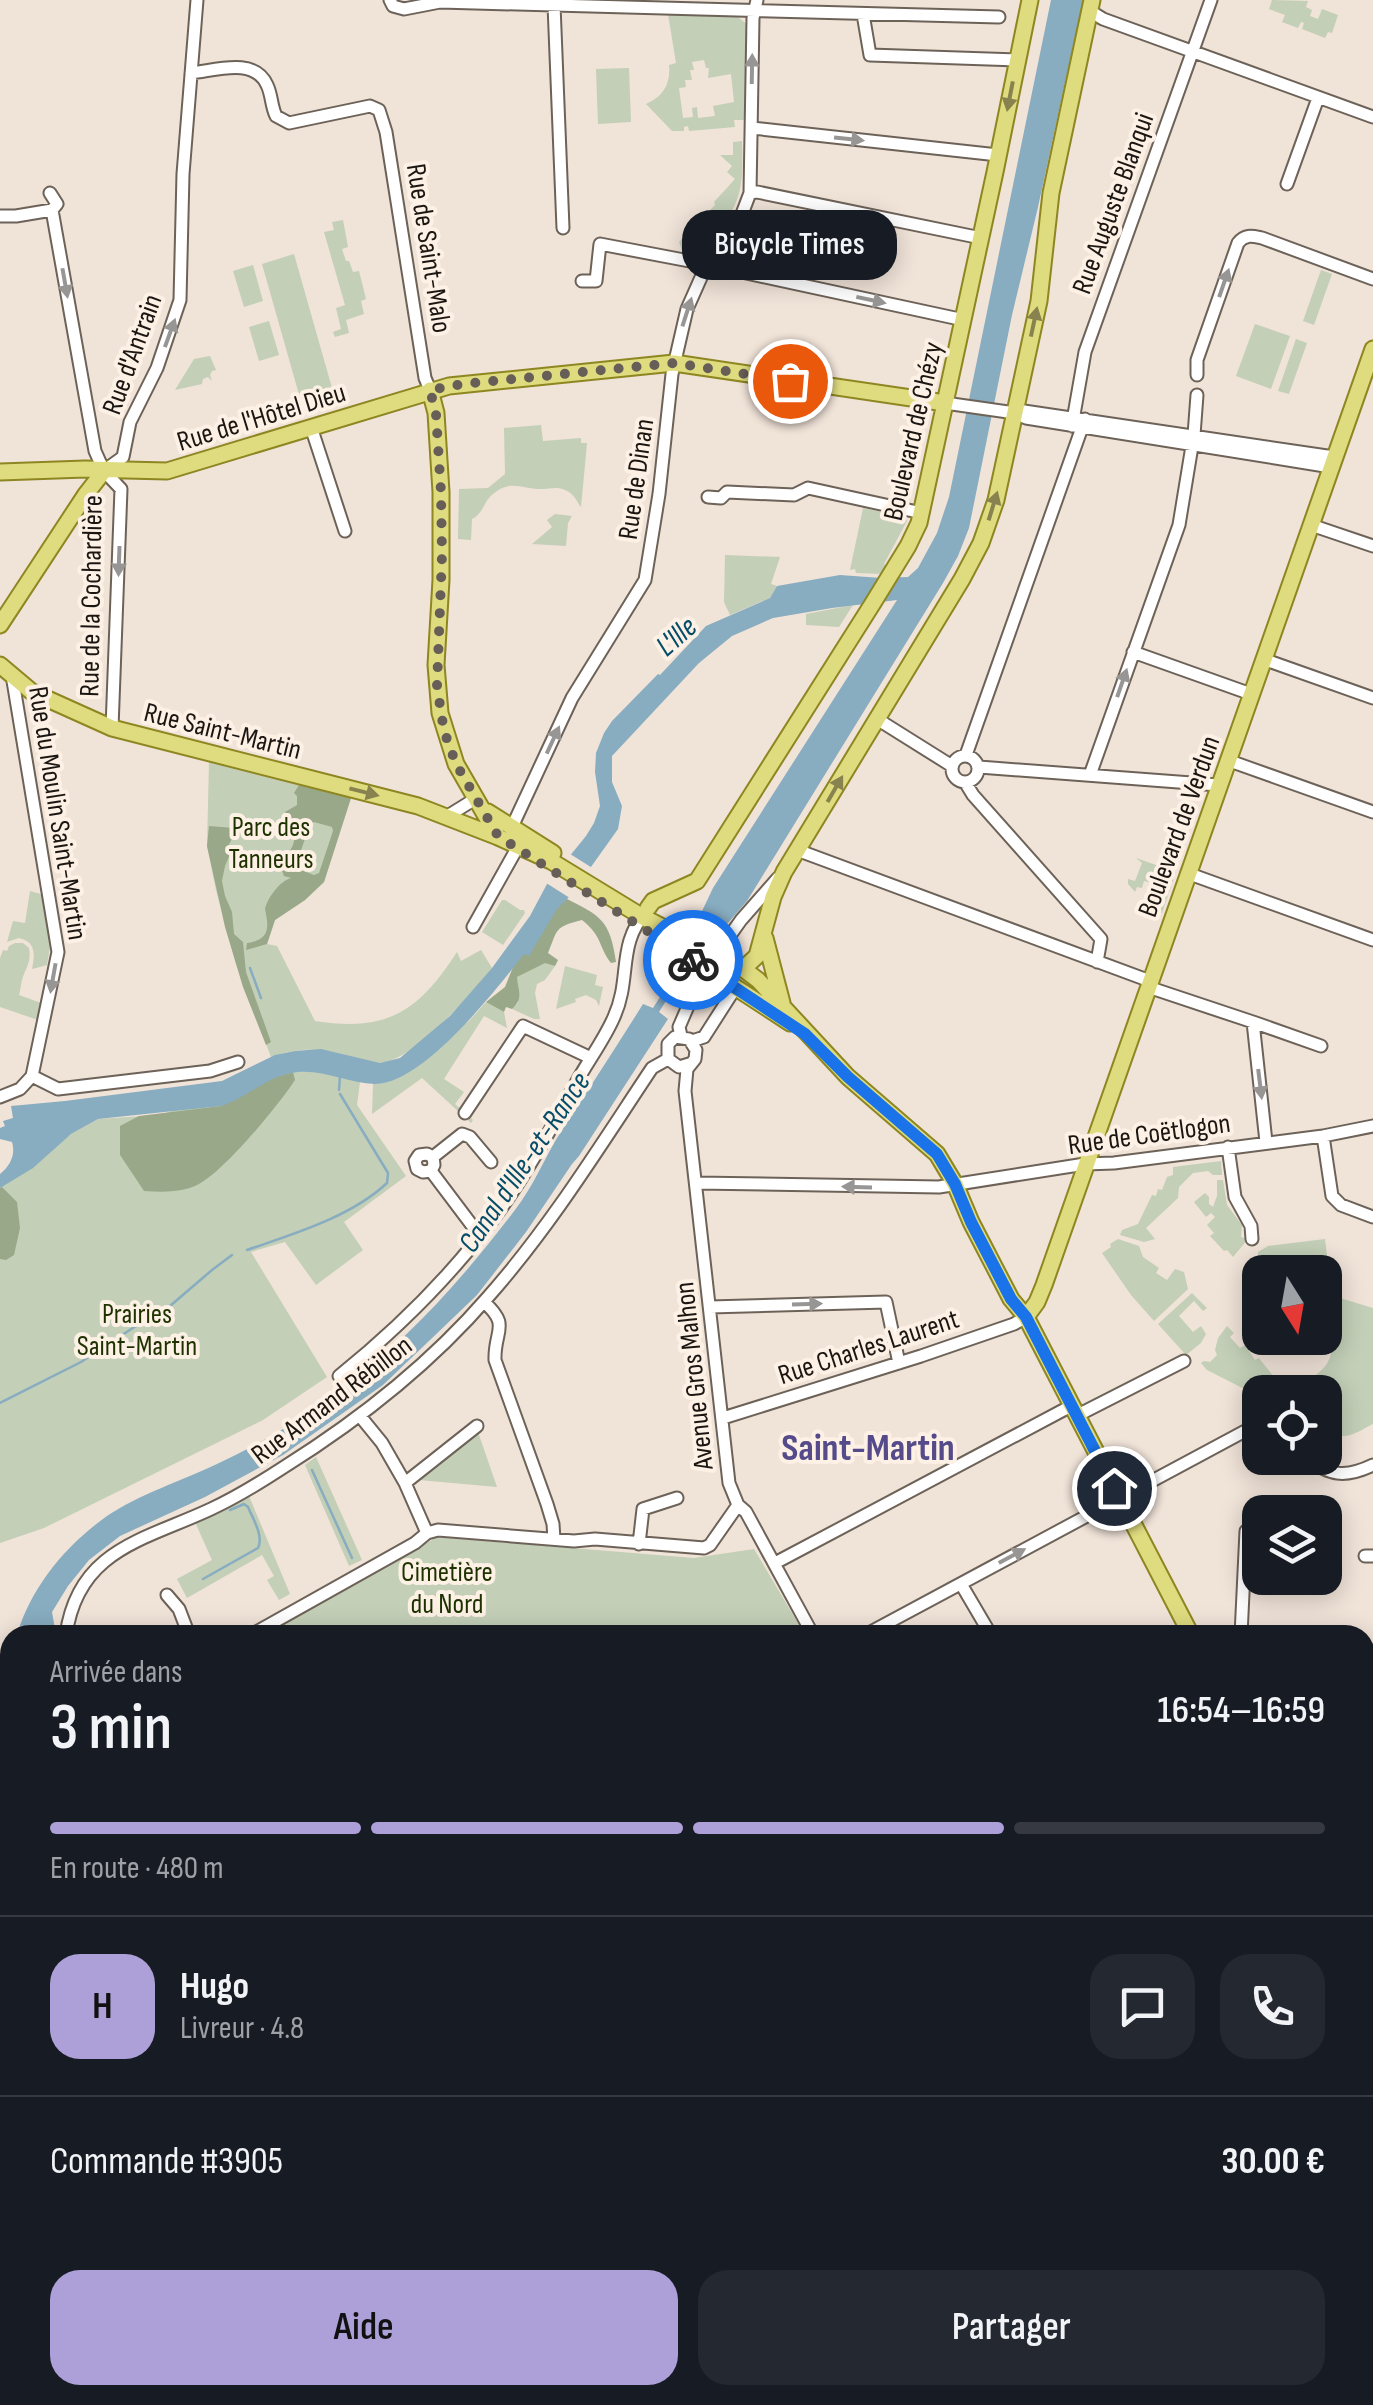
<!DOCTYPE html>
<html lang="fr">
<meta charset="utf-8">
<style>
:root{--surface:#171b24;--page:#242831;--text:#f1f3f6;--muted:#9ea1a6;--line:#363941;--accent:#ada0d8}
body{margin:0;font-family:"Sofia Sans Condensed",sans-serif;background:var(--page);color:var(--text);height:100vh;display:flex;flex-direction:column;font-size:38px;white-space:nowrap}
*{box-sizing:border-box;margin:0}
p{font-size:32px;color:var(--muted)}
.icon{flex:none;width:55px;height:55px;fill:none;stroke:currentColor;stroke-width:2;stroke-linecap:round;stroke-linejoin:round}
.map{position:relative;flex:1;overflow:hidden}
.details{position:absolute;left:0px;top:1625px;width:1375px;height:780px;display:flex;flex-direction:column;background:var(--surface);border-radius:30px 30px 0 0;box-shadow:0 5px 25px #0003}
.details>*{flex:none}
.needle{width:65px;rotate:169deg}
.tools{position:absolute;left:1242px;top:1255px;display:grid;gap:20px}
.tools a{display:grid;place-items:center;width:100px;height:100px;border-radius:20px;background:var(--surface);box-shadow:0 5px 25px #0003;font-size:50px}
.pin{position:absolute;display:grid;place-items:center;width:85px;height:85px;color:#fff;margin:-42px;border:5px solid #fff;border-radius:50%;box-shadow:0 2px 10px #0007}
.courier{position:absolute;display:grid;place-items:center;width:100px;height:100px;margin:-50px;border:8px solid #1a73e8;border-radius:50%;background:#fff;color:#222;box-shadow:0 2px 12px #0007}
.bubble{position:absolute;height:70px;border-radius:30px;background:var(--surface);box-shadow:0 5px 25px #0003;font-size:32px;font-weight:600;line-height:70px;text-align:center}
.overview em{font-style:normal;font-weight:600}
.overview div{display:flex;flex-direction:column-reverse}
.overview{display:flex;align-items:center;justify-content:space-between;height:170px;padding:0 50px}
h1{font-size:65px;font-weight:600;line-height:75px}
.bar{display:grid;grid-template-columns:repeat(4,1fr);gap:15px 10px;align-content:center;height:120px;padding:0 50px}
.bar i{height:12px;border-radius:8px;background:var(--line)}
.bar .current{background:var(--accent)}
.bar p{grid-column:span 4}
.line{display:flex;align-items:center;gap:25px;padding:0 50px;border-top:2px solid var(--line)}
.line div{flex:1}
.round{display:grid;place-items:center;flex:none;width:105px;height:105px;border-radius:30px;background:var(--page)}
.button{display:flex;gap:20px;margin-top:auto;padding:20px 50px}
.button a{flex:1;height:115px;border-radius:30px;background:var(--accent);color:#111;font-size:40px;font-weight:600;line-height:115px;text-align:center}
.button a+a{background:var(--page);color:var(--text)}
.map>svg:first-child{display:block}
.commercial{fill:#ebd4e0}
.green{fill:#c3cfb7;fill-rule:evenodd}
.forest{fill:#98a888;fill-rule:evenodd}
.water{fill:#88acc0}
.pier{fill:#f0e3d8}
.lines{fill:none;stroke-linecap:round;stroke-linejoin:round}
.stream{stroke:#88acc0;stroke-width:2.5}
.minor-tunnel{stroke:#d0c4ba;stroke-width:11;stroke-dasharray:11 5.5;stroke-linecap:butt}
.minor-casing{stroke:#6d6258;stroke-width:15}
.major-casing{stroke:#8d8621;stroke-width:19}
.minor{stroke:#fff;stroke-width:11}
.major{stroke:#dfdb7f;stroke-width:15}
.major-bridge-casing{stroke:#8d8621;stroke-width:19;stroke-linecap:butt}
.major-bridge{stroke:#dfdb7f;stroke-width:15}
.oneway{fill:#989694}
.oneway2{fill:#87824e}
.done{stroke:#665e57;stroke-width:10;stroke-dasharray:0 18}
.route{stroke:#1a73e8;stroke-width:12}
.labels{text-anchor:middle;stroke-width:8;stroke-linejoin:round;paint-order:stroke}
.street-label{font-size:28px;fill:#1b1612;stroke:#fdf0e5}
.park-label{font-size:28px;fill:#1e3200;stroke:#fdf0e5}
.water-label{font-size:30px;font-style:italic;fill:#054d69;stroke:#fdf0e5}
.district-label{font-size:38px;font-weight:bold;fill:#554b8a;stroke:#fdf0e5}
</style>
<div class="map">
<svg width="1373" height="2405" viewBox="0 0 1373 2405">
<rect width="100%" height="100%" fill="#f0e3d8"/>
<path class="commercial" d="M1373,1715V1924L1365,1913V1768L1372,1764L1365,1748V1719Z
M1373,2073V2405H755L774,2395H1365V2078Z
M446,2395H554V2396L550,2405H441Z"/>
<path class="green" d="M1272,0L1308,1L1306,7L1312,10L1310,16L1318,19L1322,9L1338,15L1332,33L1328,32L1325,38L1302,29L1304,23L1301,22L1298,28L1282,22L1285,15L1269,9Z
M668,14L738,17L749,26L746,92L749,120H734L735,127L689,131L688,126L684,127V131H672L646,104C663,97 671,84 669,65L676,63ZM704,60L706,68H709L708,78L731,74L734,102L713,106L715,116L698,118L697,107L692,108L693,117L683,118L679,88L686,87L685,80H692L690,70H694L692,62Z
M629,68L631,122L598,124L596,69Z
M742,141C744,197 739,205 706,249L690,246L688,254L683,253L679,242L715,205L714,202L735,179L727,172L732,166L720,155H733V142Z
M343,220L348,247L342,249L346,261H349L353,272L359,271L366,299L361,301L364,314L346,320L349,333L335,337L333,332L341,329L336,308L345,305L324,232L334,230L332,222Z
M294,254L332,388L300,398L262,264Z
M253,265L263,301L244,307L233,271Z
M1321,270L1332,274L1314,325L1303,321Z
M269,321L279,355L259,361L249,327Z
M1255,324L1290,336L1271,389L1236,376Z
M1296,339L1307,343L1289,394L1278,391Z
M210,356L216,370L212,371L210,375L212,381L208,377L203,379L202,384L175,390L194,359Z
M541,425L543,441L581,438V443H587L581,507C577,502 574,493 565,490C557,486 549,489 541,489C522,489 510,479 493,494C483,502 484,513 472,519L471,540L458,539L459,489L488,488L505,474L504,428Z
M863,508L905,517L907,521L884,564L888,567L883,574L856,573L855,569L850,570Z
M555,514L572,516L568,523L566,546L532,544L552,527L547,520Z
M725,555L780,557L771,584L777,586L770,598L730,615L724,602Z
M853,605L839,627L806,625V614Z
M209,762L351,798L324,882L305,900L275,920L267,944L277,946L315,1021C388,1032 418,1012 457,952L461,961L481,950L492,968C470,995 414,1061 379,1063C366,1064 353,1057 341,1054C319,1047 292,1049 271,1057L236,964L216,890L207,846Z
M1136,858L1176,872L1162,913L1151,910L1145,903L1147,895L1151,897L1150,900L1158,902L1165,882L1151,878L1149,882L1144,881L1142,888L1137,887L1135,892L1128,884V879L1135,881L1142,863Z
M30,891L44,895L50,947L47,965L32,969C35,954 36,942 19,938L7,942L13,921L25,923Z
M502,900H505L520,910H524L525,913L503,945L482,932Z
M15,943H23L29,948C31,959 28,965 24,974C21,980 21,989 19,995L41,1003L38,1020L0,1007V958L3,950L7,951L9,946Z
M545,962L555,966L545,980L537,984L535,993L540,1019H534L512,1009L518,1003L517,977Z
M565,966L597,975L595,985L603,987L599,1006L596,1000L586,995L575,999L576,1002L556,1009Z
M486,1002L504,1012L507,1028L484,1016L444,1079L464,1092L455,1104L473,1120L471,1123L422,1078L372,1114L373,1084L388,1082L469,1021Z
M305,1071L329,1073L360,1082L357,1105L406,1176L344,1222L363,1250L316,1285L285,1242L251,1252L327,1377L263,1420L44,1528L0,1543V1188L71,1134L98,1119L159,1115L293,1072Z
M1221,1161L1222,1175H1213L1208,1171L1193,1173L1179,1187L1178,1198L1146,1228L1155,1239L1144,1242L1120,1235L1122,1230L1138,1224L1152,1195L1156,1196L1158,1189L1162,1190L1167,1177L1173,1175V1167Z
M1217,1180H1223L1227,1205L1242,1225L1241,1237L1248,1239L1233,1257L1227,1250L1224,1251L1210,1236L1214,1233L1207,1225L1215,1217L1211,1213L1206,1217L1194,1202L1205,1193L1209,1197V1204L1213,1207L1217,1196Z
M1118,1239L1139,1246L1143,1257L1159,1268L1156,1273L1167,1280L1175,1269L1184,1272L1188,1289L1154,1321L1131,1295L1102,1253L1111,1247L1110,1244Z
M1325,1239L1329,1272H1263L1258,1264V1252L1268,1246Z
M1192,1293L1207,1308L1203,1311L1194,1301L1179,1316L1193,1332L1201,1326L1206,1334L1201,1343L1186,1355L1158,1324Z
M1340,1298L1373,1308V1424C1366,1427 1358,1433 1350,1435C1324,1442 1325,1409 1325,1392H1260V1397L1207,1370L1201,1363L1204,1361L1210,1362L1217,1355L1215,1350L1218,1338L1227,1326L1234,1333L1230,1337L1240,1348L1245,1345L1255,1360L1259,1358L1281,1386L1287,1381L1294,1388C1327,1370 1337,1362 1330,1323L1342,1321Z
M478,1432L497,1487L419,1480Z
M316,1457L362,1560L349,1566L305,1465Z
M249,1496L290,1594L279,1600L267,1580L274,1576L262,1555L187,1598L177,1579L212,1560L195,1522Z
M437,1537L694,1558L754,1549L805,1635H265Z
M0,1802L10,1820V1883L1,1888L6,1916L10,1915V2042L0,2039Z
M788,2395H884L886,2405H769Z
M970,2395H1085L1078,2405H974Z"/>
<path class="forest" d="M299,785L351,798L324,882L305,900L275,920L267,944L246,950L247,943C270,940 269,928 265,909C268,897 280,881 291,878L284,876L281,868L293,845L297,829L285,812L297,805V796L294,793ZM314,822L332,827L333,831L319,873L314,875L298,869L296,865L310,824Z
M240,819L243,821L229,844L231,852L225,866L222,881L225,896L232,912L234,934L243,942L246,972L271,1042L266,1045L243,987L225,927L207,846L209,826L234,828Z
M565,898C601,916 610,920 616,962L611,963C598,946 603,937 582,920C554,927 558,929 548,953L558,960L555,966L545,963L517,977C518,991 524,998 512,1009L506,1007L504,1012L486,1002L505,987L517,957Z
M293,1072L295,1080C278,1106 225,1170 199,1184C183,1193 162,1192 144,1191L120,1155V1126L139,1116L221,1106L272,1078Z
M2,1187L17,1202L20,1228L14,1255L6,1260L0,1259V1188Z"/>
<path class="water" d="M1051,0H1083L1038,207L1012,315L969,528L958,556L943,583L747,901L715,938L711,937L688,971H685L659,1012L668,1019L579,1156L572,1164L526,1232L477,1295L383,1385L283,1455L205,1497L120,1536L89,1560L68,1586L52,1612L56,1635H17C31,1587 66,1545 107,1516C138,1495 183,1480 217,1464C256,1446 294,1424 329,1399C402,1347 461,1281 515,1210C532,1188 543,1162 557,1138C586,1093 615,1049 643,1004L653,1008L679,967L678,965L698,928L695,926L713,888L897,600L832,608L773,618L732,636L699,663L612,756V782L622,806L618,829L571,895L557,909L529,956L524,954C496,990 423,1084 375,1084C346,1083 320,1067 291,1073C265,1078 246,1098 221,1106L98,1119L71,1134L33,1168L0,1188V1174C10,1166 16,1155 12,1142L0,1139V1128L5,1126L3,1121L13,1118L11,1106L65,1101L222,1081L275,1055L295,1051L321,1049L380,1063L400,1058L450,1016L492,968L530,916L547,884L586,836L594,823L600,806L595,772L596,753L604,733L612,721L658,674L660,675L706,626L770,598L777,586L840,575L881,578L908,577L918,568L937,533L949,497Z"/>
<path class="pier" d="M567,852L594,869L573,900L543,881Z"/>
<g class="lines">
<path class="stream" d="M250,968L261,998
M339,1090L340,1076
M247,1250C293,1234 351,1217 387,1183L388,1173L340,1094
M170,1306L212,1270L232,1255
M0,1403L81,1362L142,1322L161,1312
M312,1470L352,1558
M203,1579L258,1548C264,1536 253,1519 248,1507L244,1504L230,1510
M737,2395L741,2405"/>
<path class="minor-tunnel" d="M695,990L724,944"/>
<g class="minor-casing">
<path id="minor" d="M390,0L393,6L404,9L440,2L999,17
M554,5L563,228
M1090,11L1103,19L1373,117
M863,14L870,55L1018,60
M191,73C214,71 254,56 267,85C272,95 271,106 276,116L289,123L370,106L379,110L386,132L425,378L430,390
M752,128L998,155
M1287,184L1318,98
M50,193L57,204L52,210L95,451L104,471L121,489L112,728
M750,193L757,192L981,238
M0,216H16L52,210
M582,281H596L600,244L700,263L964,320
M1197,375V360L1238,243C1245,234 1252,236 1262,238L1373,279
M945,403L1015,413L1026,418L1331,467
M1024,411L1334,457
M1072,426L1085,352L1211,0
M311,427L345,531
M1194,435L1197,395
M105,470L123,457L130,422L157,368L180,300L183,174L197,0
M708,497L721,498L727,492L794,495L808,488L922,513
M1311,525L1373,546
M1133,652L1251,694
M1263,659L1373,698
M12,675L58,952L32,1076
M877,719L952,766
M966,755L1085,419
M952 769a13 13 0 1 1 26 0a13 13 0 1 1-26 0Z
M1227,760L1373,812
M979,767L1218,785
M1090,775L1179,525L1192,446
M965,782L973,795L1101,939L1097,962
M446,817L475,799
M511,829L572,698L645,580L659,494L672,374L687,309L707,264L742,214L750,193L753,18L757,0
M797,850L1150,981
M1187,873L1373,940
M473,927L520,843
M724,944L741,920L778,878
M1148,987L1253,1022L1266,1142
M1253,1022L1321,1046
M681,1036L679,1027L695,990
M692,1041L704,1037L736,987
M689,1064L679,1067L668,1059V1044L675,1037L689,1039L696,1050L695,1059L687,1069L685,1091L729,1483L738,1505L746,1512L813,1635
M32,1076L58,1089L210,1071L238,1062
M0,1097L20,1089L32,1076
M465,1113L523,1026L591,1058
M1323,1136L1332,1196L1341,1205L1373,1217
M1228,1147L1235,1197L1251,1226L1252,1239
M433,1157L462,1134L470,1137L491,1162
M431,1171L434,1165L433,1157L427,1154L419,1155L415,1161L417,1169L423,1172L431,1171L480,1236
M696,1183L939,1187L1085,1164L1114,1163L1323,1136L1373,1126
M484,1302C511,1326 494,1330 495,1360L547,1504L553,1524L554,1539
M710,1307L886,1302L899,1363
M339,1376C400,1327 456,1271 502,1207C530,1168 553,1125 576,1083C588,1061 604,1040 614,1017C632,977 616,946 647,910
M1076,1416L1184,1361
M723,1418L921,1356L1014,1324L1026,1317
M1305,1458C1330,1475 1344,1479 1373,1465
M405,1483L477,1426
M427,1533L438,1530L574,1541L595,1539L704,1548L710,1545L738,1505
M639,1544L643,1509L677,1498
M1365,1556H1373
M775,1563L1071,1406
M961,1584L991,1635
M167,1595L179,1609L189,1635
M66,1635C78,1549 145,1540 211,1509C237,1497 261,1482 284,1467C359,1420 430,1364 488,1297C550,1227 600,1146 652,1068L668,1059
M251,1635L415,1543L427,1533L405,1483L382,1443L360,1416
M865,1635L1260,1423
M1241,1635L1246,1531H1260
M1365,1700L1373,1697
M1365,1968L1373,1963
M0,2100L10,2103
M1365,2163L1373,2185
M0,2224L10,2178
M0,2392L27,2405
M1308,2395L1313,2405
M175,2405L185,2399L202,2405
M315,2405L320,2395
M434,2405L440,2395"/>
</g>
<g class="major-casing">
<path id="major" d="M430,390L436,413L441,492V580L436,665L440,713L456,764L498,837
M0,472L85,469L167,471L449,386L674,363L945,403
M0,625L86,494L104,471
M0,665L32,692L112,728L418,806L498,837L551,861L641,916L670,931
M488,812L553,853
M648,908L653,901L697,881L873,603L908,546L919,523L995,172L1030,0
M765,938L782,1003
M726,956L758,980L848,1077L937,1154L955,1184L971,1222L1011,1299L1026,1317L1191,1635
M744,968L757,956L773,897L784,872L962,579L981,543L996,500L1039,301L1051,193L1092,0
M718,976L790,1023
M1026,1317L1037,1302L1044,1285L1373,349
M1365,1825L1373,1822
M1365,1838L1373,1834
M1365,1853L1373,1849
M1365,1878L1373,1890
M1365,1902L1373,1913
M1194,2395L1199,2405
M1211,2395L1216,2405
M616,2405L622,2395
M645,2405L651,2395"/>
</g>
<use href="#minor" class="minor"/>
<use href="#major" class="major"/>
<g class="major-bridge-casing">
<path id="major-bridge" d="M670,931L726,966
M663,941L718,976"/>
</g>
<use href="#major-bridge" class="major-bridge"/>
</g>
<defs><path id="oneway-solid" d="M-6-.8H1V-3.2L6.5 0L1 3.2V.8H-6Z" transform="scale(2.5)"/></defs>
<g class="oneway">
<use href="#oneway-solid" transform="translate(752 69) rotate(-89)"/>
<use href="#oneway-solid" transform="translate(849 139) rotate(6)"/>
<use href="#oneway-solid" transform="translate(65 283) rotate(80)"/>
<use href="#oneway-solid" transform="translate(1224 283) rotate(-71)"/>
<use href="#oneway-solid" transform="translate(871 300) rotate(12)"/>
<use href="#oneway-solid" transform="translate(687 312) rotate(-72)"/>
<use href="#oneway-solid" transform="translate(170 333) rotate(-70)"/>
<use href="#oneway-solid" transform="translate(119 561) rotate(92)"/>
<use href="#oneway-solid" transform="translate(1122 683) rotate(-71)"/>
<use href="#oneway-solid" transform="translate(553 740) rotate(-65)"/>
<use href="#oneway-solid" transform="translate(53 978) rotate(100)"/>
<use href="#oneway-solid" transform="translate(1260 1084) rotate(83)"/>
<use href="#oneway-solid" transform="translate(857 1187) rotate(-178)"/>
<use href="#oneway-solid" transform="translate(807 1304) rotate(-2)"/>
<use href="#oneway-solid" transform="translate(1012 1556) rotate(-28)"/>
</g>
<g class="oneway2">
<use href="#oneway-solid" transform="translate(1010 96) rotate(101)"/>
<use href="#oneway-solid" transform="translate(1034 322) rotate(-78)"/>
<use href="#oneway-solid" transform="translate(993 506) rotate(-73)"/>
<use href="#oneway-solid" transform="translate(835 789) rotate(-60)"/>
<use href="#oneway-solid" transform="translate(364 792) rotate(14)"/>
</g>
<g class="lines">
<path class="done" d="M693,960L498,836L456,764L444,731L437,686L442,555L441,492L436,414L430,390L463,384L674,363L790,381"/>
<path class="route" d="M693,960L805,1034L848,1077L937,1154L955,1184L971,1222L1011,1299L1026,1317L1114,1488"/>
</g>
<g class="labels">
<g class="street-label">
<text transform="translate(1112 203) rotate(-70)" y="10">Rue Auguste Blanqui</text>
<text transform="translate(430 248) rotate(81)" y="10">Rue de Saint-Malo</text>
<text transform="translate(131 354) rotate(-70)" y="10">Rue d'Antrain</text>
<text transform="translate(261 416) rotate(-17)" y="10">Rue de l'Hôtel Dieu</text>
<text transform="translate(912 431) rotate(-77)" y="10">Boulevard de Chézy</text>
<text transform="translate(635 479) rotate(-82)" y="10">Rue de Dinan</text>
<text transform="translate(90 596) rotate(-89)" y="10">Rue de la Cochardière</text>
<text transform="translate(223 730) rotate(14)" y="10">Rue Saint-Martin</text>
<text transform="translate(59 813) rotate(81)" y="10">Rue du Moulin Saint-Martin</text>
<text transform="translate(1178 826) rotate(-70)" y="10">Boulevard de Verdun</text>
<text transform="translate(1149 1133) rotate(-8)" y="10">Rue de Coëtlogon</text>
<text transform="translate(868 1346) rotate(-18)" y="10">Rue Charles Laurent</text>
<text transform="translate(693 1376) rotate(-96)" y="10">Avenue Gros Malhon</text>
<text transform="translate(331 1399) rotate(-37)" y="10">Rue Armand Rébillon</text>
</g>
<g class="park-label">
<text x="271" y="836">Parc des<tspan x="271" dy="32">Tanneurs</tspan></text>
<text x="137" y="1323">Prairies<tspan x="137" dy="32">Saint-Martin</tspan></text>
<text x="447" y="1581">Cimetière<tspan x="447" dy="32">du Nord</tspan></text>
</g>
<g class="water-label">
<text transform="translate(676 636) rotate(-41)" y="10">L'Ille</text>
<text transform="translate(524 1162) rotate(-56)" y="10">Canal d'Ille-et-Rance</text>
</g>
<g class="district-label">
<text x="868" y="1460">Saint-Martin</text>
</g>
</g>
</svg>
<div class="tools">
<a><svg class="needle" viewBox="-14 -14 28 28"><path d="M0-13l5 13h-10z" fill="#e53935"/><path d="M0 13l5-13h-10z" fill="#9ea1a6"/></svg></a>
<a><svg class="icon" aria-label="locate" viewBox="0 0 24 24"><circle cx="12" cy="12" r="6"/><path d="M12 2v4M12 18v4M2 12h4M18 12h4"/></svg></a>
<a><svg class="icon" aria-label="layers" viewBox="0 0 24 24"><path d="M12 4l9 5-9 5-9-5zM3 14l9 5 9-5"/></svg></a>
</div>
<div class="pin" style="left:790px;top:381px;background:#ea580c"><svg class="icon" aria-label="bag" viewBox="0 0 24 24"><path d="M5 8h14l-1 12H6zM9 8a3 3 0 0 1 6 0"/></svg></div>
<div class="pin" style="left:1114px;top:1488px;background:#1f2937"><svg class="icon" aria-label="home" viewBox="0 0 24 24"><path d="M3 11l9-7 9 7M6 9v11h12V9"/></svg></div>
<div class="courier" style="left:693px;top:960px"><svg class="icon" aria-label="bike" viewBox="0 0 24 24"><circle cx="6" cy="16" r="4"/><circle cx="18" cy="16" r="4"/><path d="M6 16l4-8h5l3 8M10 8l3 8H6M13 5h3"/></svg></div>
<div class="bubble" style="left:682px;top:210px;width:215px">Bicycle Times</div>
<section class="details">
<div class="overview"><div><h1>3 min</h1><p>Arrivée dans</p></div><em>16:54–16:59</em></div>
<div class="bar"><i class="current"></i><i class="current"></i><i class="current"></i><i></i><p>En route · 480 m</p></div>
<div class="line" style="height:180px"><b class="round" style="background:var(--accent);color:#111">H</b><div><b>Hugo</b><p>Livreur · 4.8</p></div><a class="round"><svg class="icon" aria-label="chat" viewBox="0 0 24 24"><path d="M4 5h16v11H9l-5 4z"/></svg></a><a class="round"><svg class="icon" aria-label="phone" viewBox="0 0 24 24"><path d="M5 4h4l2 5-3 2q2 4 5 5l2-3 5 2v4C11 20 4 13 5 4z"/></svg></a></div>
<div class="line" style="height:130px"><div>Commande #3905</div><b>30.00 €</b></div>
<div class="button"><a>Aide</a><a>Partager</a></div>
</section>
</div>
